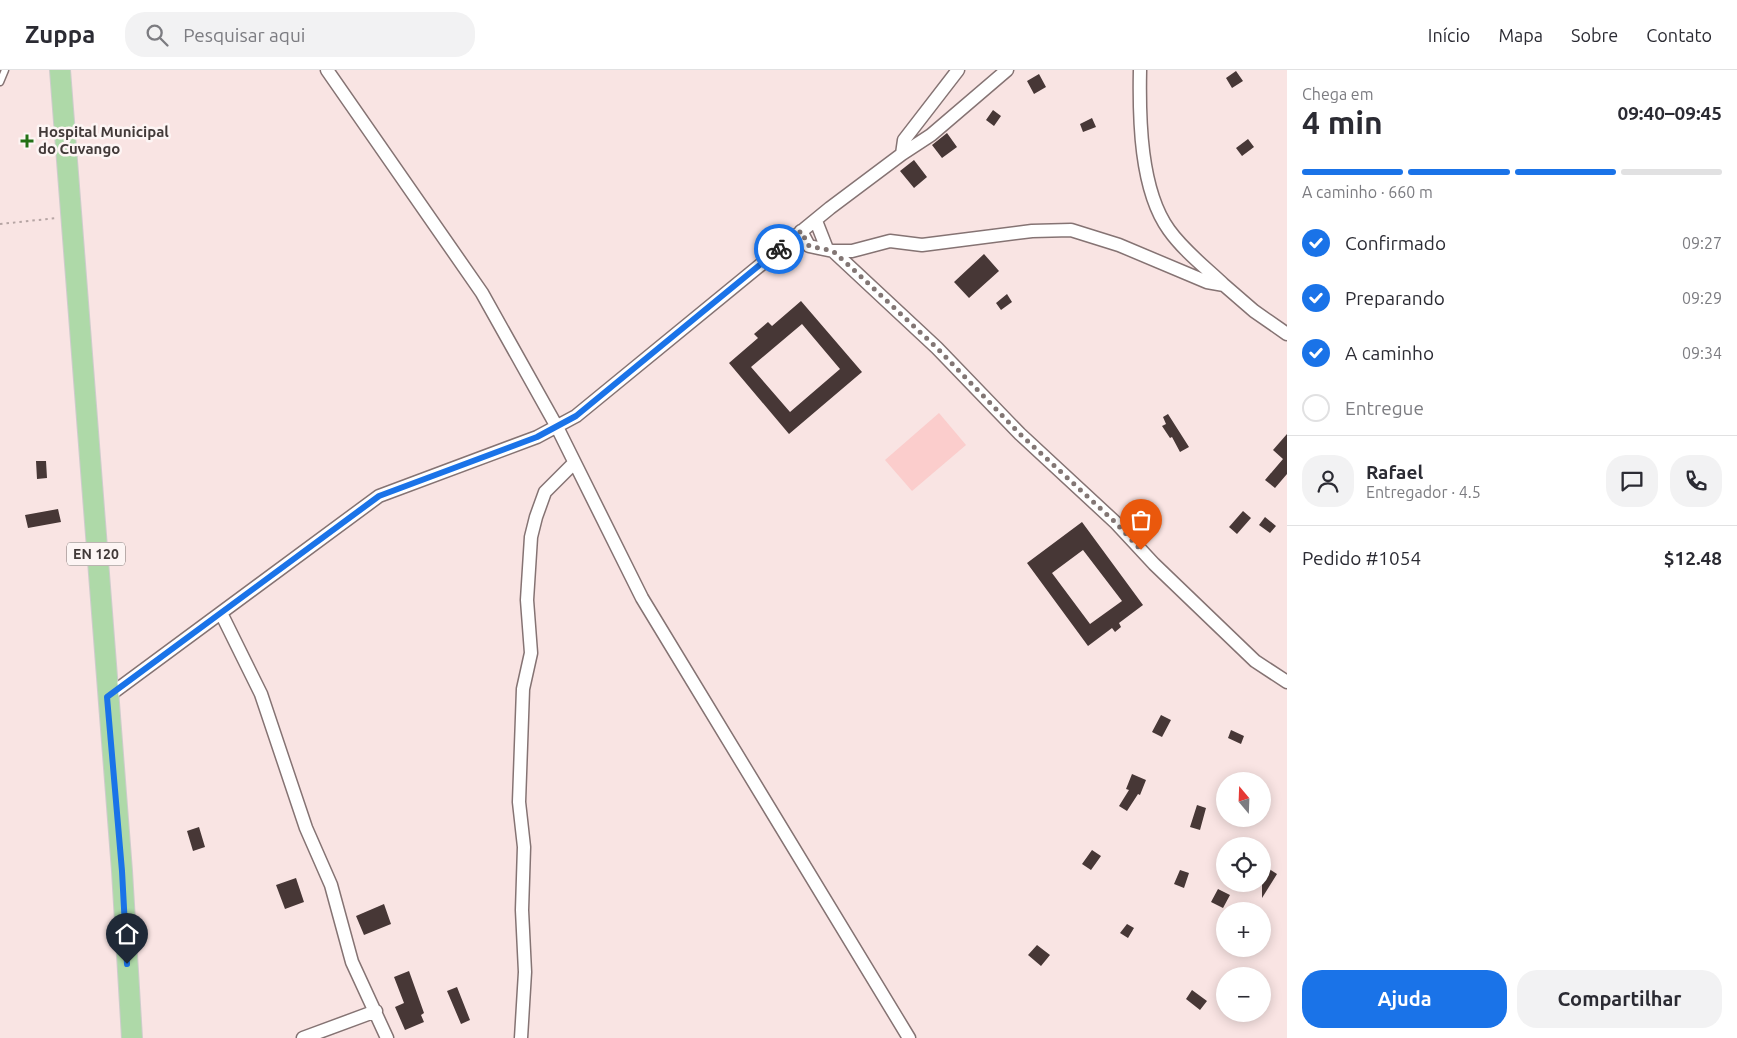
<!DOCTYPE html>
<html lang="pt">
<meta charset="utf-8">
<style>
:root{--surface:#fff;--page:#f2f2f3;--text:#2b2b33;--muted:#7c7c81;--line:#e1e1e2;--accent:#1a73e8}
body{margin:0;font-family:Ubuntu,sans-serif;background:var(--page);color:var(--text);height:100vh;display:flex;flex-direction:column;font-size:19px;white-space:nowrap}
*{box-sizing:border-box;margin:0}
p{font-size:16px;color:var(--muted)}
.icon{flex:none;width:28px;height:28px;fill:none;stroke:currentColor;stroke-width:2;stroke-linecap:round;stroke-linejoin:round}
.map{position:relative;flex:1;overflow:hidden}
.side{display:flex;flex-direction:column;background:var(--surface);width:450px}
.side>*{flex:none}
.needle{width:32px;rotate:341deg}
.tools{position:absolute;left:1216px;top:702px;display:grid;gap:10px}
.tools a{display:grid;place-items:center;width:55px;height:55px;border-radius:50%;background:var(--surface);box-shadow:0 2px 12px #0003;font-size:25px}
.pin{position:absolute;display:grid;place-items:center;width:42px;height:42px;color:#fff;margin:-51px -21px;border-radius:50% 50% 50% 0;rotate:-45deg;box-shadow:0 0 5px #0007}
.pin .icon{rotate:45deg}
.courier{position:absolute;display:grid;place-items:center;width:50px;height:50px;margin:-25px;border:4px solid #1a73e8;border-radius:50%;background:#fff;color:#222;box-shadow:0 1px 6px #0007}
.overview em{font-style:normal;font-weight:700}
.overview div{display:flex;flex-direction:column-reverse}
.overview{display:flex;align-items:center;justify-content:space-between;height:85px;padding:0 15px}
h1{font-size:32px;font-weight:700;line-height:38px}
.bar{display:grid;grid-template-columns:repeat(4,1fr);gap:8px 5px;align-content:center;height:60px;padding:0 15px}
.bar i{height:6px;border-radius:4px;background:var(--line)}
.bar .on{background:var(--accent)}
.bar p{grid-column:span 4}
.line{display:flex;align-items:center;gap:12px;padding:0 15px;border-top:1px solid var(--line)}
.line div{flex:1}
.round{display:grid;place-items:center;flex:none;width:52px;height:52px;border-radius:20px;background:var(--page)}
ol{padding:0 15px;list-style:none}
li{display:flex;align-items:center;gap:15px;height:55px}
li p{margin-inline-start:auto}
li .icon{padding:5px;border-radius:50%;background:var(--accent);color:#fff;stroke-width:4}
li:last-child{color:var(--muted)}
li i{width:28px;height:28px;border:2px solid var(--line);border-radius:50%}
.button{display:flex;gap:10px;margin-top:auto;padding:10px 15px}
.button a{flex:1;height:58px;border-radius:20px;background:var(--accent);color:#fff;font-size:20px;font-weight:700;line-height:58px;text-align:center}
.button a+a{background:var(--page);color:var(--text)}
header{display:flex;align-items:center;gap:30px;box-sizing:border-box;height:70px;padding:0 25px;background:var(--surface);border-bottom:1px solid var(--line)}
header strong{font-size:24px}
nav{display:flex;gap:28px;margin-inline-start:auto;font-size:18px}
.search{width:350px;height:45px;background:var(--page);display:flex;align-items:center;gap:12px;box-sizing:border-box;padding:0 18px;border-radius:20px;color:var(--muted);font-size:19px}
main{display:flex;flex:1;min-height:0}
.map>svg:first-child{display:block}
.green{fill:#fbcdcc}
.building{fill:#473736;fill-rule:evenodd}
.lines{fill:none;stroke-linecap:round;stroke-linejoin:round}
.lane-casing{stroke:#857373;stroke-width:9}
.street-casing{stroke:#857373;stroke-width:15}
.primary-casing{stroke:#cecccc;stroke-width:22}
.path{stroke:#b6a5a4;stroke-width:2;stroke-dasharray:2.5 4;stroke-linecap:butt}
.lane{stroke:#fff;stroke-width:6}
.street{stroke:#fff;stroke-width:12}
.primary{stroke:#aed9a8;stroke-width:20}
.done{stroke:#827674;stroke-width:5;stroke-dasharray:0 9}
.route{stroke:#1a73e8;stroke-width:6}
.poi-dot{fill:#237116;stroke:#fdf5f4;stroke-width:2}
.labels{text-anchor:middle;stroke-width:5;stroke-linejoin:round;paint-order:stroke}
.shield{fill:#fdf5f4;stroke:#7a7271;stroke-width:1}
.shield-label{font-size:14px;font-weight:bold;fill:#423a39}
.poi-label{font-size:15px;font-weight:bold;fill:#423a39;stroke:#fdf5f4;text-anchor:start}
</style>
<header>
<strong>Zuppa</strong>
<div class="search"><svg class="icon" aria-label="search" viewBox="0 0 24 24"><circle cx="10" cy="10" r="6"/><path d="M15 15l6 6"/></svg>Pesquisar aqui</div>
<nav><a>Início</a><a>Mapa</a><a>Sobre</a><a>Contato</a></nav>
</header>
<main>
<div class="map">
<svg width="1287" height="968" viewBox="0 0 1287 968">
<rect width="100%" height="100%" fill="#f9e4e3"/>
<path class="green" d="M939,343L966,375L912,421L885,390Z"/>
<path class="building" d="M1236,1L1243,11L1232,18L1226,8Z
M1039,4L1046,17L1034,24L1027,11Z
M993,40L1001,46L994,56L986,50Z
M1092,48L1096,57L1083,62L1080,54Z
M947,63L957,77L942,88L932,75Z
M1248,69L1254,77L1242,86L1236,78Z
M914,90L927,107L914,118L900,101Z
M984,184L999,201L969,228L954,212Z
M1007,224L1012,232L1001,240L996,233Z
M801,231L862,302L789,364L729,293L758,268L754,264L768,252L772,256ZM802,254L840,299L790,342L751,297Z
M1168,344L1189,377L1180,382L1172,367L1170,368L1162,356L1166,354L1163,347Z
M1287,364V404L1275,418L1265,410L1283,389L1273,380Z
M36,391H46L47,408L37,409Z
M58,439L61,452L28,458L25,445Z
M1243,441L1251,448L1237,464L1229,457Z
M1265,447L1276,456L1270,463L1259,455Z
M1082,452L1143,535L1119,553L1121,557L1115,562L1112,558L1088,576L1027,493ZM1083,480L1122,531L1090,554L1052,503Z
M1161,645L1171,650L1162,667L1152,662Z
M1231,660L1244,666L1241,674L1228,668Z
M1132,704L1146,710L1140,725L1138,724L1127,741L1119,736L1129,720L1126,719Z
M1197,735L1206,738L1200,760L1190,757Z
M199,757L205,777L193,781L187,761Z
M1092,780L1101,786L1091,800L1082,794Z
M1266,797L1277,804L1262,828V802Z
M1180,800L1189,803L1184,818L1174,814Z
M296,808L304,832L285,839L276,815Z
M1218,819L1230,825L1223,838L1211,832Z
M384,834L391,854L364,865L356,846Z
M1127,854L1134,858L1128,868L1120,863Z
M1037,875L1050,885L1041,896L1028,885Z
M409,901L424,943L421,945L424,952L405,960L395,937L404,933L394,907Z
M457,917L470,950L461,954L447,921Z
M1192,920L1207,931L1200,940L1186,929Z"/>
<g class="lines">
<g class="lane-casing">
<path id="lane" d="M0,12L5,0"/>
</g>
<g class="street-casing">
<path id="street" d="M327,0L482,223L557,357L642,528L909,968
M1140,0C1139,48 1140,120 1169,160C1184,181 1205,197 1224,215
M902,84L931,65L1007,0
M816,151L827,179
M801,161L809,176L833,181H852L890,171L922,175L1032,161L1071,160L1119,175L1207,212L1224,215L1254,241L1287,264
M833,181L937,278L1020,364L1115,452L1154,494L1255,591L1287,612
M221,543L261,624L306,758L331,815L352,892L387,968
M107,627L379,426L537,367L576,346L830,138L902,84L904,70L958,0
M303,968L376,941
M521,968L525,902L522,840L524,777L519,732L523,619L531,583L527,530L531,467L536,447L545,422L573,394"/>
</g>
<g class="primary-casing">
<path id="primary" d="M60,0L122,801L132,968"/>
</g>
<path class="path" d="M0,154L57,148"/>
<use href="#lane" class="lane"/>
<use href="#street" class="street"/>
<use href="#primary" class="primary"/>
</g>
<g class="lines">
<path class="done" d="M779,179L801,161L809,176L833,181L855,201L937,278L1020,364L1115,452L1141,480"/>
<path class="route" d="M127,894L122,801L107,627L379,426L537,367L576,346L779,179"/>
</g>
<path class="poi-dot" d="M24.5 63.5h5v5h5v5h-5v5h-5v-5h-5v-5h5z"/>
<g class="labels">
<rect class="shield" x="67" y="472.5" width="58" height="23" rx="4"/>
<g class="shield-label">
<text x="96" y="489">EN 120</text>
</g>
<g class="poi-label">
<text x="38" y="67">Hospital Municipal<tspan x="38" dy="17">do Cuvango</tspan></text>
</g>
</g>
</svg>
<div class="tools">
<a><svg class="needle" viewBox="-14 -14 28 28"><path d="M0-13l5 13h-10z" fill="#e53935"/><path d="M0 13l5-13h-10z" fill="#7c7c81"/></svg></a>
<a><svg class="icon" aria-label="locate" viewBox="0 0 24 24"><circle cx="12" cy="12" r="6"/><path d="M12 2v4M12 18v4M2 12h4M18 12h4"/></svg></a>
<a>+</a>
<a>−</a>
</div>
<div class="pin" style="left:1141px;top:480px;background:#ea580c"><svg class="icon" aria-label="bag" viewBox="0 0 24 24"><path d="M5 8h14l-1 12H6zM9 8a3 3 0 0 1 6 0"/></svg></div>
<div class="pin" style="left:127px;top:894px;background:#1f2937"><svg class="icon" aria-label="home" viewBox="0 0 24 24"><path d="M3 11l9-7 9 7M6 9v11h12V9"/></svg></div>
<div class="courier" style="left:779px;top:179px"><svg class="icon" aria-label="bike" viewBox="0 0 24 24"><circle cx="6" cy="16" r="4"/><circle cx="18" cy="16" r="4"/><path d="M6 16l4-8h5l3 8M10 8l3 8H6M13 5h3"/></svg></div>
</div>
<section class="side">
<div class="overview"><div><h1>4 min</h1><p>Chega em</p></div><em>09:40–09:45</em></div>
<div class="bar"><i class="on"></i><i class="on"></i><i class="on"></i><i></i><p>A caminho · 660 m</p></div>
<ol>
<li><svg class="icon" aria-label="check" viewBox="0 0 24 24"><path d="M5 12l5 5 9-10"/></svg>Confirmado<p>09:27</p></li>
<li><svg class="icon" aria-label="check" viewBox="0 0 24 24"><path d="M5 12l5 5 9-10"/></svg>Preparando<p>09:29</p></li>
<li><svg class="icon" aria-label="check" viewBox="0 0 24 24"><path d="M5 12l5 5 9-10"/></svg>A caminho<p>09:34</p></li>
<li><i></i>Entregue</li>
</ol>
<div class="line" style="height:90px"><a class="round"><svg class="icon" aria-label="person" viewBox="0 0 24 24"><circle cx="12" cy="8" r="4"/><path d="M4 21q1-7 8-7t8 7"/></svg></a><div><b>Rafael</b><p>Entregador · 4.5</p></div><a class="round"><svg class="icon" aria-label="chat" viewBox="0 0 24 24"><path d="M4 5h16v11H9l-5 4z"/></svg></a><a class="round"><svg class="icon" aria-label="phone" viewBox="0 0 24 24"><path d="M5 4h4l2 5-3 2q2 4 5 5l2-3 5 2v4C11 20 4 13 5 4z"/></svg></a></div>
<div class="line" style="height:65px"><div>Pedido #1054</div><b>$12.48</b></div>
<div class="button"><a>Ajuda</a><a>Compartilhar</a></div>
</section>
</main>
